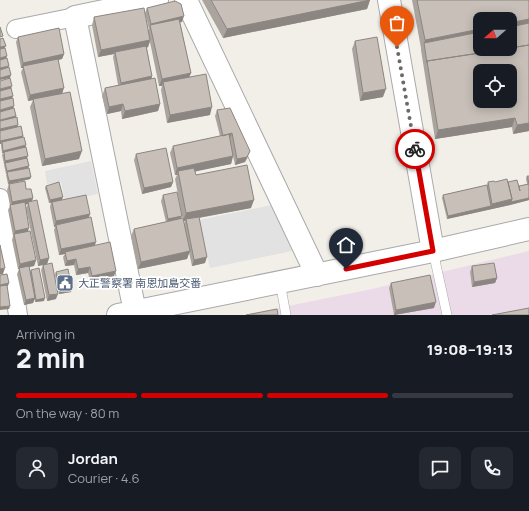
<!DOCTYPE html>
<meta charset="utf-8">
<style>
:root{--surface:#171b24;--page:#242831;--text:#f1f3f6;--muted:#9ea1a6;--line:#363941;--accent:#d40000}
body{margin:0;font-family:Manrope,"Noto Sans JP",sans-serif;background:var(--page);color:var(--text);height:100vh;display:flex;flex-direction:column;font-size:15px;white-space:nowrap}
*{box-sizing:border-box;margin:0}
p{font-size:13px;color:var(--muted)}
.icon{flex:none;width:22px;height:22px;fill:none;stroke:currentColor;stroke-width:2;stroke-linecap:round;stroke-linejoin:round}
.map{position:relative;height:315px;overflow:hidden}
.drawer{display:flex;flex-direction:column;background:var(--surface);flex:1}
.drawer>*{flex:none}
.needle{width:26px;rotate:249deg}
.tools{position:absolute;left:473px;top:12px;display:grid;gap:8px}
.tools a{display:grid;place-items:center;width:44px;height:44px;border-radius:8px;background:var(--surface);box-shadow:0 2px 10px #0003;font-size:20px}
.pin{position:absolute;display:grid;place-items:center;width:34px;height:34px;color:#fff;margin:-41px -17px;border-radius:50% 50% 50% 0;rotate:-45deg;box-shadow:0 0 4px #0007}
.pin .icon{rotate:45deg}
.courier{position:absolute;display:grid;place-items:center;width:40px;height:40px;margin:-20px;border:3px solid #d40000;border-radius:50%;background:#fff;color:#222;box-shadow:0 1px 5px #0007}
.overview em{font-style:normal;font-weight:800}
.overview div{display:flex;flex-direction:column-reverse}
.overview{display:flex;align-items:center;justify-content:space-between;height:68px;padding:0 16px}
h1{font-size:26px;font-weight:800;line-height:30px}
.bar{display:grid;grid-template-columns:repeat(4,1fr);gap:6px 4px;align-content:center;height:48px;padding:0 16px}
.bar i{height:5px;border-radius:3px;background:var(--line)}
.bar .current{background:var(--accent)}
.bar p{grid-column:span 4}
.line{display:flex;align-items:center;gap:10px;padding:0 16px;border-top:1px solid var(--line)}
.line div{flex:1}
.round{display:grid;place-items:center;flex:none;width:42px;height:42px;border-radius:8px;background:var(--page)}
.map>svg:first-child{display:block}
.industrial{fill:#ebdbe8}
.parking{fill:#e2e2e2}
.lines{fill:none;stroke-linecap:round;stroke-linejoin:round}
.service-casing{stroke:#a9a9a9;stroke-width:10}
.minor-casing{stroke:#a9a9a9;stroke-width:20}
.tertiary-casing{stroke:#a9a9a9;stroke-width:24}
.service{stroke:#fff;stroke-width:9}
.minor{stroke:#fff;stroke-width:18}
.tertiary{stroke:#fff;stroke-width:22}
.wall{fill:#aba49e}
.shaded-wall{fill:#8b8681}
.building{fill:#c7bfb8;stroke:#8b8681;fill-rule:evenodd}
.done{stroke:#6b6a68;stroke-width:4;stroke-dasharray:0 7.2}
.route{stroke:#d40000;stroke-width:5}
.labels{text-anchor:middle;stroke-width:3.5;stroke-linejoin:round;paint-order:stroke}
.service-label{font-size:11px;fill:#4e5e75;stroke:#fff;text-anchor:start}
</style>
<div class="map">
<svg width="529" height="315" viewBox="0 0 529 315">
<rect width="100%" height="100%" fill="#f2efe9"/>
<path class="industrial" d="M529,251V315H244L372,289Z"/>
<path class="parking" d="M91,161L98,194L65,201L61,182L47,184L45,171Z
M272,205L292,251L210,268L199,220Z"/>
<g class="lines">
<g class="service-casing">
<path id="service" d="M433,251L447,315
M280,282L286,315"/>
</g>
<g class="minor-casing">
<path id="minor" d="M16,29L75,17
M0,198L18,315"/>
</g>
<g class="tertiary-casing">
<path id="tertiary" d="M186,0L317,275
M389,0L433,251
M135,312L75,17L157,0
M118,315L433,251L529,229"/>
</g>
<use href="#service" class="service"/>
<use href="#minor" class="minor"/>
<use href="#tertiary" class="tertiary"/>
</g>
<path class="wall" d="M202,0H370L367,9L223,38Z
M412,0H529V131L513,134L512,127L435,139L421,50V48Z
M147,8L182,22H180L191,73L189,77L210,115L167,123L161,90L162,86H159L150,42L148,47L147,48L152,78L160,104L158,111L122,119L121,111L107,114L102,96L105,88L118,85L113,57L114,54L98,57L92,25L94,17L148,30L149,29L145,13Z
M18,37L64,54L62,59L58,60L62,93L79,159L42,166L30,107L33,100L28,101L21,72L23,68H21L16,42Z
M355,41L383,97L360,101L352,49Z
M11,88L13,96L12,98L13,109L16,116V118L18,126L23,136L22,138L26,147L28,168L31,177L30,179L8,184L6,175L7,174H6L4,165L5,163L4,164L2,155L3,153H2L1,145Z
M217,110L248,157L245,162L235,165L233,156L231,164L195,171L196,175L251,208L199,218L205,263L192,266L189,252L187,259L138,269L131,236L134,229L166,222L161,201L163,195L181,218L184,224L185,221H183L175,179L177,175H175L170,153L173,146L220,136L215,116Z
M136,154L173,182L171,187L142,194L134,160Z
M527,176H529V200L510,205V204V205L447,219L442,198L443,195L487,185L488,182H508L519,187L527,184L526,179Z
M9,184L26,189L33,198L32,201L49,258L47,264L56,299L47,301L41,270L43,265L38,266L26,208L28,204L25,205L28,232L36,260L34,266L29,267L30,272L31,270L44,301L35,302V299L33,303L24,305L17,274L19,269H18L12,240L13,236L8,210L10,206L7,190Z
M46,186L62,200L90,214L88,218L95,245L114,276L90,281L88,273L76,275L74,265L65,266L63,257L65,254L59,255L54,230L55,227H54L50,207L51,202L49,203L45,188Z
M472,266L497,278L495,283L472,287L470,272Z
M56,272L71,292L59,294L55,275Z
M391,283L434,308L394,315L389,288Z"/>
<path class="shaded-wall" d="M370,0L367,9L223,38L227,29Z
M184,16L182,22L151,29L150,26L151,24Z
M529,19V28L510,31V23Z
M480,29V37L424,43L425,40Z
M150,40L148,47L115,54V52L114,54L98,57L101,50Z
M6,46L4,49L0,50V47Z
M64,54L62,59L24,68L23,66V68H21L23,63Z
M7,56L6,59L0,61V58Z
M9,66L8,68L0,70V68Z
M191,73L188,80L163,82L162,86H159L162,79Z
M11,75L10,78L0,80V78Z
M152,76L150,82L119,88L121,83Z
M12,86L11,89L0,91V89Z
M64,88L62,94L28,101L30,95Z
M386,89L383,97L360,101L363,93Z
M13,96L12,98L0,102V99Z
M123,104L121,111L107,114L109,107Z
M160,104L158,111L122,119L125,111Z
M14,106L13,109L0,112V110Z
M212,107L210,115L167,123L170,115Z
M16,116L15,119L0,123V120Z
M515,118L512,127L435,139L438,130Z
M529,123V131L513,134L517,125Z
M18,125L17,128L0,132V129Z
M232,133L230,138L223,136Z
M23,136L22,139L2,142L1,144H0V141Z
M26,145L25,148L2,153L3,151Z
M82,151L79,159L42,166L45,159Z
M250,151L245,162L235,165L237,159Z
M28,156L27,158L4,164L5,161Z
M233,156L231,164L179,175L178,171L177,175H175L177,168Z
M29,166L28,169L7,172L6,174L7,171Z
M31,177L30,179L8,184L9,181Z
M173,182L171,187L142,194L144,188Z
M63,197L62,200L49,203L50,200Z
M33,198L31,204L28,202V204L10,208L12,202Z
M529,198V200L510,205L511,202Z
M512,199L510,205L447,219L448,216L491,206L492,204Z
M254,200L251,208L186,220V219L185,221H183L186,213Z
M90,214L88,220L56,225L55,227H54L56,221Z
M182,216L180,221L166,224L168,219Z
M29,228L27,234H14L13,236L15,231Z
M96,242L94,248L65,252V254L59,255L61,249Z
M190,251L187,259L138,269L141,262Z
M207,257L205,263L192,266L194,260Z
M49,258L47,264L38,266L40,260Z
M76,259L74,265L65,266L67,261Z
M36,260L34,266L18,269L20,264Z
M90,267L88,273L76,275L78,269Z
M5,268L3,274H0V269Z
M116,271L114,276L90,281L92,276Z
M497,278L495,283L472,287L474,282Z
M9,283L8,286L0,287V285Z
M72,289L71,292L59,294L60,291Z
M58,294L56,299L47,301L49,295Z
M35,298L33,303L24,305L26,300Z
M45,298L44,301L35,302L36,300Z
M436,302L434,308L394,315L396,310Z
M10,306L9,309L0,310V307Z"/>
<path class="building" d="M211,0H370L227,29Z
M417,0H529V19L510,23V19H480V29L425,40Z
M175,1L181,4L184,16L151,24L147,8Z
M144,8L150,40L101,50L94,17Z
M179,19L191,73L162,79L150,25Z
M529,23V45L510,48V27Z
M0,27L3,36L0,37Z
M59,28L64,54L23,63L18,37Z
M480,32V49H506L427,61V63L424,43Z
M377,37L386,89L363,93L355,41Z
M3,38L6,46L0,47V39Z
M529,45V123L517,125L515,118L438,130L427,61L506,49H510V48ZM480,71H510V101H480Z
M146,46L152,76L121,83L115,52Z
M5,48L7,56L0,58V49Z
M7,58L9,66L0,68V60Z
M58,59L64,88L30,95L23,66Z
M9,67L11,75L0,78V70Z
M206,74L212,107L170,115L163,82Z
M10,78L12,86L0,89V81Z
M155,78L160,104L125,111L123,104L109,107L105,88Z
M11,88L13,96L0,99V91Z
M70,92L82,151L45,159L33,99Z
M13,98L14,106L0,110V101Z
M14,108L16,116L0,120V112Z
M230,108L250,151L247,157L237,159L232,133L223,136L217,110Z
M17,117L18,125L0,129V121Z
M21,126L23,136L0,141V131Z
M229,134L233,156L177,168L173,146Z
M24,137L26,145L3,151L2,142Z
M26,147L28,156L5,161L4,152Z
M166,148L173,182L144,188L136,154Z
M27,158L29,166L7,171L5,163Z
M247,165L254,200L186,213L178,171L194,168L196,175Z
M29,168L31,177L9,181L7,172Z
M527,176H529V198L511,202L512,199L508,182L517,180L520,191L519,186L529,184Z
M507,179L512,199L492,204L488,182L494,181L495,182Z
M25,181L26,189H31L33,198L12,202L9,184Z
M59,182L63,197L50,200L46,186Z
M487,185L491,206L448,216L443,195Z
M177,192L182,216L168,219L163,195Z
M86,195L90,214L56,221L52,202Z
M37,200L49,258L40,260L28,202Z
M25,202L29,228L15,231L10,205Z
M91,217L96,242L61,249L56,225Z
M199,217L207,257L194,260L186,219Z
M183,218L190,251L141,262L134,229Z
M30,231L36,260L20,264L14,234Z
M110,242L116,271L92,276L90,267L78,269L76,259L67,261L65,252Z
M0,245L5,268L0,269Z
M52,263L58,294L49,295L43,265Z
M494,263L497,278L474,282L472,266Z
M29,266L35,298L26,300L19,268Z
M39,268L45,298L36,300L31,270Z
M68,269L72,289L60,291L56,272Z
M7,274L9,283L0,285V275Z
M430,275L436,302L396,310L391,283Z
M7,285L10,306L0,307V286Z
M529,308V315H492Z
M277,309L278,315H246Z"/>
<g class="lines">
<path class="done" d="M397,47L415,149"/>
<path class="route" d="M346,269L433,251L415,149"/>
</g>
<defs>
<g id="civic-square" transform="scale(0.9)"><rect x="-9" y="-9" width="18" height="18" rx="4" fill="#5c6f8a" stroke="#fff"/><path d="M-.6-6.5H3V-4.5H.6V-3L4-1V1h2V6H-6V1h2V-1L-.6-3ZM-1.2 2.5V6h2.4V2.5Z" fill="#fff"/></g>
</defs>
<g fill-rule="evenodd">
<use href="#civic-square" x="65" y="283"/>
</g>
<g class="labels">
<g class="service-label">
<text x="78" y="287">大正警察署 南恩加島交番</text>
</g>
</g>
</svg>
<div class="tools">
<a><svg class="needle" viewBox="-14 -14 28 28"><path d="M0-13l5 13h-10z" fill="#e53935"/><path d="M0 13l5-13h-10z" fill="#9ea1a6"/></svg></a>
<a><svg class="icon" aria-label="locate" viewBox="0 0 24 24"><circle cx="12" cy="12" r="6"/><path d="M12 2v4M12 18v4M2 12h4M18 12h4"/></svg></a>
</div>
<div class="pin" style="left:397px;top:47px;background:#ea580c"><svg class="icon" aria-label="bag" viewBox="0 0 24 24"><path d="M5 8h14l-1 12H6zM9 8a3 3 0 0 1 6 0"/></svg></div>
<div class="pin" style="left:346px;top:269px;background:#1f2937"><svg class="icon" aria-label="home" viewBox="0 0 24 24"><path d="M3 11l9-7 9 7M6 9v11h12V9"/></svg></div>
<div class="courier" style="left:415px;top:149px"><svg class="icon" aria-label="bike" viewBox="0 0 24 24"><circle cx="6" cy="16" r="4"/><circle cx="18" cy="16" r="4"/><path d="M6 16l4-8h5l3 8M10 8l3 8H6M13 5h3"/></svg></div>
</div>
<section class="drawer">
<div class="overview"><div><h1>2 min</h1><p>Arriving in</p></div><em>19:08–19:13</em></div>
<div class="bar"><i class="current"></i><i class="current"></i><i class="current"></i><i></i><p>On the way · 80 m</p></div>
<div class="line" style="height:72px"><a class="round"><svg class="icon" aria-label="person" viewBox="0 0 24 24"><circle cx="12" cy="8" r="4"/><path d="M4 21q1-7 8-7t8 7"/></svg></a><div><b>Jordan</b><p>Courier · 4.6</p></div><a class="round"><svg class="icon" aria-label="chat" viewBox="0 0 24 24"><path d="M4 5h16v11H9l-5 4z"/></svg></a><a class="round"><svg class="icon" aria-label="phone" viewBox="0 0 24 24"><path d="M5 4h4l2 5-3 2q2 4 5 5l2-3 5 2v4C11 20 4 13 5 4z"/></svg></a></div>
</section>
